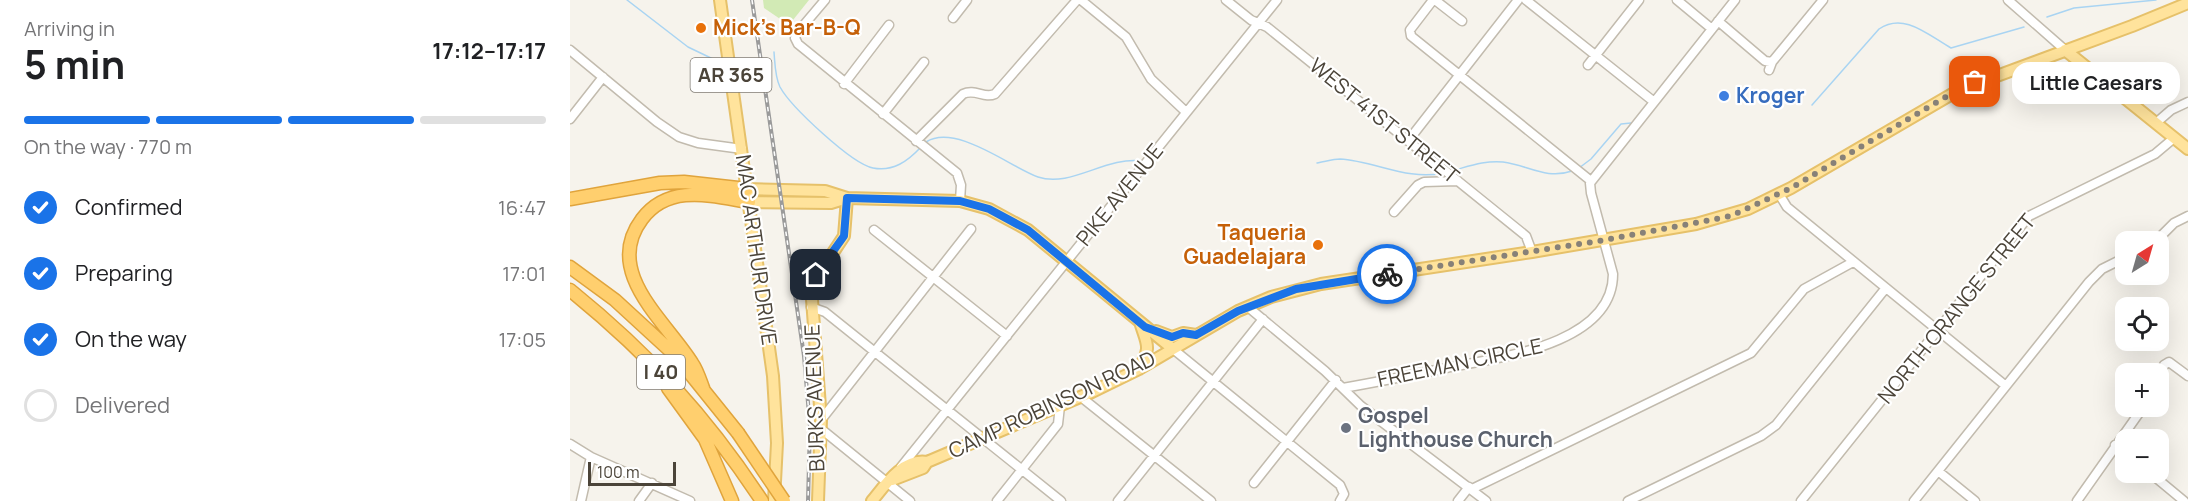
<!DOCTYPE html>
<meta charset="utf-8">
<style>
:root{--surface:#fff;--page:#f6f6f6;--text:#202124;--muted:#757577;--line:#e0e0e0;--accent:#1a73e8}
body{margin:0;font-family:Manrope,sans-serif;background:var(--page);color:var(--text);height:100vh;display:flex;flex-direction:column;font-size:22px;white-space:nowrap}
*{box-sizing:border-box;margin:0}
p{font-size:20px;color:var(--muted)}
.icon{flex:none;width:33px;height:33px;fill:none;stroke:currentColor;stroke-width:2;stroke-linecap:round;stroke-linejoin:round}
.map{position:relative;flex:1;overflow:hidden}
.details{display:flex;flex-direction:column;background:var(--surface);width:570px}
.details>*{flex:none}
.needle{width:39px;rotate:37deg}
.fabs{position:absolute;left:1545px;top:231px;display:grid;gap:12px}
.fabs a{display:grid;place-items:center;width:54px;height:54px;border-radius:12px;background:var(--surface);box-shadow:0 6px 24px #0002;font-size:30px}
.scale{position:absolute;left:18px;bottom:15px;width:88px;box-sizing:border-box;padding-left:6px;border:3px solid #4b4439;border-top:0;font-size:16px;line-height:21px;white-space:nowrap;color:#4b4439;-webkit-text-stroke:4px #fff;paint-order:stroke}
.pin{position:absolute;display:grid;place-items:center;width:51px;height:51px;color:#fff;margin:-26px;border-radius:12px;box-shadow:0 3px 9px #0006}
.courier{position:absolute;display:grid;place-items:center;width:60px;height:60px;margin:-30px;border:4px solid #1a73e8;border-radius:50%;background:#fff;color:#222;box-shadow:0 2px 8px #0007}
.bubble{position:absolute;height:42px;border-radius:18px;background:var(--surface);box-shadow:0 6px 24px #0002;font-size:20px;font-weight:700;line-height:42px;text-align:center}
.headline em{font-style:normal;font-weight:700}
.headline div{display:flex;flex-direction:column-reverse}
.headline{display:flex;align-items:center;justify-content:space-between;height:102px;padding:0 24px}
h1{font-size:39px;font-weight:700;line-height:45px}
.bar{display:grid;grid-template-columns:repeat(4,1fr);gap:9px 6px;align-content:center;height:72px;padding:0 24px}
.bar i{height:8px;border-radius:4px;background:var(--line)}
.bar .active{background:var(--accent)}
.bar p{grid-column:span 4}
ol{padding:0 24px;list-style:none}
li{display:flex;align-items:center;gap:18px;height:66px}
li p{margin-inline-start:auto}
li .icon{padding:6px;border-radius:50%;background:var(--accent);color:#fff;stroke-width:4}
li:last-child{color:var(--muted)}
li i{width:33px;height:33px;border:3px solid var(--line);border-radius:50%}
main{display:flex;flex:1;min-height:0}
.map>svg:first-child{display:block}
.green{fill:#d2eab5}
.lines{fill:none;stroke-linecap:round;stroke-linejoin:round}
.stream{stroke:#a9d4f2;stroke-width:1.5}
.minor-casing{stroke:#c2bbae;stroke-width:11}
.major-casing{stroke:#e6c16a;stroke-width:14}
.highway-casing{stroke:#e0a43c;stroke-width:15}
.minor{stroke:#fff;stroke-width:8}
.major{stroke:#ffe39c;stroke-width:10}
.highway{stroke:#ffcf6e;stroke-width:12}
.rail-casing{stroke:#9a9a9a;stroke-width:4}
.rail{stroke:#fff;stroke-width:1.5;stroke-dasharray:4.5;stroke-linecap:butt}
.highway-bridge-casing{stroke:#e0a43c;stroke-width:15;stroke-linecap:butt}
.highway-bridge{stroke:#ffcf6e;stroke-width:12}
.done{stroke:#878178;stroke-width:6;stroke-dasharray:0 10.8}
.route{stroke:#1a73e8;stroke-width:8}
.food-dot{fill:#e8710a;stroke:#fff;stroke-width:2}
.shop-dot{fill:#3f7fe0;stroke:#fff;stroke-width:2}
.worship-dot{fill:#6b7280;stroke:#fff;stroke-width:2}
.labels{text-anchor:middle;stroke-width:4.5;stroke-linejoin:round;paint-order:stroke}
.shield{fill:#fff;stroke:#817c74;stroke-width:1.5}
.shield-label{font-size:20px;font-weight:bold;fill:#4b4439}
.food-label{font-size:21px;font-weight:bold;fill:#c56008;stroke:#fff;text-anchor:start}
.shop-label{font-size:21px;font-weight:bold;fill:#366cbe;stroke:#fff;text-anchor:start}
.street-label{font-size:21px;fill:#4b4439;stroke:#fff}
.worship-label{font-size:21px;font-weight:bold;fill:#5b616d;stroke:#fff;text-anchor:start}
</style>
<main>
<section class="details">
<div class="headline"><div><h1>5 min</h1><p>Arriving in</p></div><em>17:12–17:17</em></div>
<div class="bar"><i class="active"></i><i class="active"></i><i class="active"></i><i></i><p>On the way · 770 m</p></div>
<ol>
<li><svg class="icon" aria-label="check" viewBox="0 0 24 24"><path d="M5 12l5 5 9-10"/></svg>Confirmed<p>16:47</p></li>
<li><svg class="icon" aria-label="check" viewBox="0 0 24 24"><path d="M5 12l5 5 9-10"/></svg>Preparing<p>17:01</p></li>
<li><svg class="icon" aria-label="check" viewBox="0 0 24 24"><path d="M5 12l5 5 9-10"/></svg>On the way<p>17:05</p></li>
<li><i></i>Delivered</li>
</ol>
</section>
<div class="map">
<svg width="1618" height="501" viewBox="0 0 1618 501">
<rect width="100%" height="100%" fill="#f6f3ec"/>
<path class="green" d="M193,0H239L219,25L194,8Z"/>
<g class="lines">
<path class="stream" d="M57,0L118,47L143,59
M1477,17L1504,8L1586,0
M204,52C205,64 205,77 210,87C221,107 282,164 303,168C323,172 338,161 351,147
M1242,105L1309,29C1334,12 1358,35 1381,48L1454,27
M356,142C386,123 440,167 468,177C501,188 536,156 572,161
M747,163C754,162 763,159 770,159C805,161 838,181 873,173
M1009,168L1021,159L1051,124L1061,123
M881,171C897,167 915,160 933,162C958,165 976,180 1002,171"/>
<g class="minor-casing">
<path id="minor" d="M255,0L227,33L225,38L228,44L387,173L391,185L390,201
M511,0L556,37L581,79L616,112
M656,0L681,20L697,27L956,236L962,252
M863,0L840,30L841,36L1021,181
M865,0L892,21
M956,0L1083,101
M1107,0L1142,29
M1438,0L1495,50
M383,18L397,0
M1148,21L1195,61L1202,62
M0,50L87,122L109,137L128,143L172,149
M1018,65L1069,0
M1199,70L1202,62L1253,0
M274,84L319,25
M313,114L354,62
M0,119L33,77
M1586,123L1601,110L1618,102
M346,141L393,94C405,88 414,99 425,94L507,0
M838,141L948,0
M1209,194L1217,207L1436,386
M824,212L848,185L854,182L888,181
M304,230L437,336
M1585,242L1604,223L1618,216
M241,307L255,312L491,501
M678,307L755,371L791,406L916,501
M603,349L770,485L774,494L770,501
M1588,378L1594,365L1599,362L1618,376
M773,388C807,382 842,375 876,368C927,358 1043,345 1043,274L1021,193L1020,183L1165,0
M511,397L641,501
M251,420L401,229
M250,428L340,501
M0,444L21,457L120,501
M1545,445L1556,454
M331,467L707,0
M1368,471L1405,501
M1579,472L1614,501
M684,483L766,380
M902,489L1181,353L1234,289L1283,262
M11,501L21,457
M69,501L82,483
M427,501L488,424L490,406
M548,501L693,319
M888,501L899,487
M1058,501L1191,436L1206,425L1315,289
M1231,501L1459,216L1585,154L1604,138
M1344,501L1519,282L1532,269L1556,257
M1507,501L1574,406"/>
</g>
<g class="major-casing">
<path id="major" d="M150,0L203,376L207,443L204,501
M1495,50L1618,149
M177,189L255,191L277,198L390,201L419,209L458,230L603,349
M179,202L261,203L277,198
M586,331L602,337L613,333L626,335
M569,369C582,346 577,345 570,322
M322,480L353,468L357,462
M248,501L251,420L241,286L274,236L277,198
M302,501C315,485 333,458 357,462L522,392L569,369L668,311L701,297L751,284L962,252L1126,224L1178,209L1221,188L1389,90L1562,26L1618,3"/>
</g>
<g class="highway-casing">
<path id="highway" d="M0,199L90,183L114,182L177,189
M0,267L45,300L106,356L168,433
M0,290C79,354 136,416 192,501
M98,388L135,439L162,501
M133,388C130,380 127,370 122,363C96,321 32,272 72,219C99,183 142,196 179,202"/>
</g>
<use href="#minor" class="minor"/>
<use href="#major" class="major"/>
<use href="#highway" class="highway"/>
<g class="rail-casing">
<path id="rail" d="M182,0L234,356L240,426L238,501"/>
</g>
<use href="#rail" class="rail"/>
<g class="highway-bridge-casing">
<path id="highway-bridge" d="M168,433L214,501"/>
</g>
<use href="#highway-bridge" class="highway-bridge"/>
</g>
<g class="lines">
<path class="done" d="M817,274L1035,240L1161,216L1221,188L1374,98L1405,82"/>
<path class="route" d="M246,275L274,236L277,198L390,201L419,209L458,230L575,327L602,337L613,333L626,335L668,311L726,289L817,274"/>
</g>
<g class="food-dot">
<circle cx="131" cy="28" r="6"/>
<circle cx="748" cy="245" r="6"/>
</g>
<circle class="shop-dot" cx="1154" cy="96" r="6"/>
<circle class="worship-dot" cx="776" cy="428" r="6"/>
<g class="labels">
<g class="shield">
<rect x="120.5" y="58" width="81" height="34" rx="4.5"/>
<rect x="67" y="355" width="48" height="34" rx="4.5"/>
</g>
<g class="shield-label">
<text x="161" y="82">AR 365</text>
<text x="91" y="379">I 40</text>
</g>
<g class="food-label">
<text x="143" y="35">Mick's Bar-B-Q</text>
<text x="736" y="240" text-anchor="end">Taqueria<tspan x="736" dy="24">Guadelajara</tspan></text>
</g>
<g class="shop-label">
<text x="1166" y="103">Kroger</text>
</g>
<g class="street-label">
<text transform="translate(814 121) rotate(39)" y="7">WEST 41ST STREET</text>
<text transform="translate(550 195) rotate(-51)" y="7">PIKE AVENUE</text>
<text transform="translate(186 250) rotate(82)" y="7">MAC ARTHUR DRIVE</text>
<text transform="translate(1387 309) rotate(-51)" y="7">NORTH ORANGE STREET</text>
<text transform="translate(890 363) rotate(-12)" y="7">FREEMAN CIRCLE</text>
<text transform="translate(245 398) rotate(-92)" y="7">BURKS AVENUE</text>
<text transform="translate(482 405) rotate(-25)" y="7">CAMP ROBINSON ROAD</text>
</g>
<g class="worship-label">
<text x="788" y="423">Gospel<tspan x="788" dy="24">Lighthouse Church</tspan></text>
</g>
</g>
</svg>
<div class="fabs">
<a><svg class="needle" viewBox="-14 -14 28 28"><path d="M0-13l5 13h-10z" fill="#e53935"/><path d="M0 13l5-13h-10z" fill="#757577"/></svg></a>
<a><svg class="icon" aria-label="locate" viewBox="0 0 24 24"><circle cx="12" cy="12" r="6"/><path d="M12 2v4M12 18v4M2 12h4M18 12h4"/></svg></a>
<a>+</a>
<a>−</a>
</div>
<div class="scale">100 m</div>
<div class="pin" style="left:1405px;top:82px;background:#ea580c"><svg class="icon" aria-label="bag" viewBox="0 0 24 24"><path d="M5 8h14l-1 12H6zM9 8a3 3 0 0 1 6 0"/></svg></div>
<div class="pin" style="left:246px;top:275px;background:#1f2937"><svg class="icon" aria-label="home" viewBox="0 0 24 24"><path d="M3 11l9-7 9 7M6 9v11h12V9"/></svg></div>
<div class="courier" style="left:817px;top:274px"><svg class="icon" aria-label="bike" viewBox="0 0 24 24"><circle cx="6" cy="16" r="4"/><circle cx="18" cy="16" r="4"/><path d="M6 16l4-8h5l3 8M10 8l3 8H6M13 5h3"/></svg></div>
<div class="bubble" style="left:1442px;top:62px;width:168px">Little Caesars</div>
</div>
</main>
